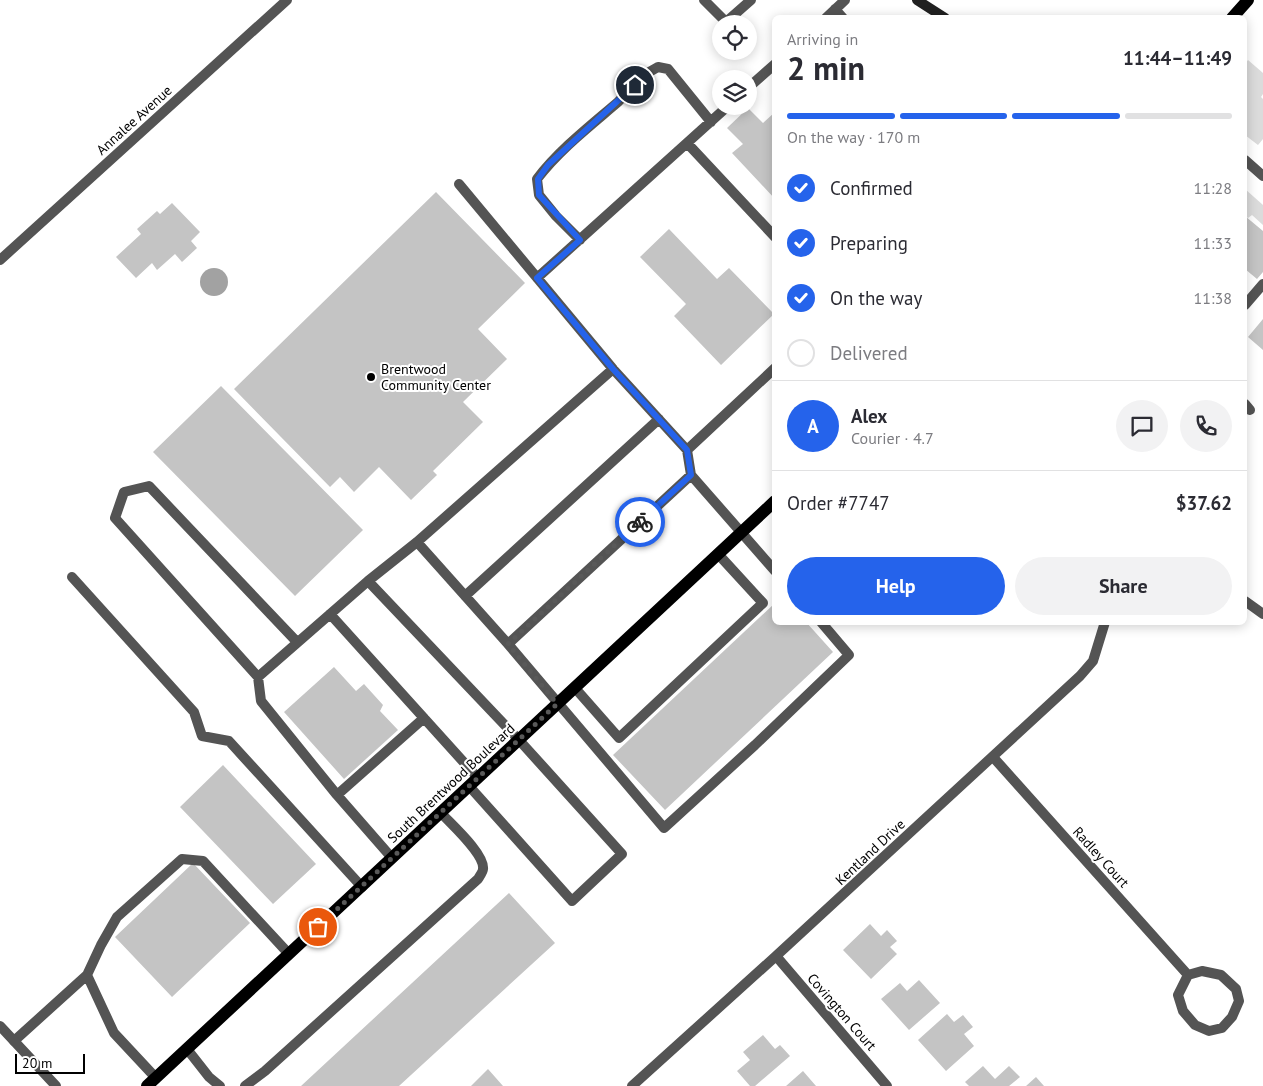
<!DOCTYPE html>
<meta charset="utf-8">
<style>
:root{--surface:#fff;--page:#f2f2f3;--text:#2b2b33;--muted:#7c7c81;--line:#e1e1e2;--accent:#2563eb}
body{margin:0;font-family:"PT Sans",sans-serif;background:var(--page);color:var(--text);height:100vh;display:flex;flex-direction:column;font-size:19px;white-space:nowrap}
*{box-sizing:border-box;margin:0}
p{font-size:16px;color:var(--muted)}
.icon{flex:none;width:28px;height:28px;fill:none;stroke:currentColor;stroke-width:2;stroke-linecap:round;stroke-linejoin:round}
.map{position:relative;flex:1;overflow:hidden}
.side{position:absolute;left:772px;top:15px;width:475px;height:610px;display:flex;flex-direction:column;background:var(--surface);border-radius:8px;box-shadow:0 2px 12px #0003}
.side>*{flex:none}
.controls{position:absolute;left:712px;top:15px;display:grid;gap:10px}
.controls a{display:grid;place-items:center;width:45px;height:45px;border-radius:50%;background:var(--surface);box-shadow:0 2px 12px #0003;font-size:25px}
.scale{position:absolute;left:15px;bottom:12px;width:70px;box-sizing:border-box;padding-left:5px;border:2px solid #000;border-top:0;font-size:14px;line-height:18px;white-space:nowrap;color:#000;-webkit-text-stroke:4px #fff;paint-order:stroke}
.pin{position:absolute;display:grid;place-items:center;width:42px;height:42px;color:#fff;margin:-21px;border:2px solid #fff;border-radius:50%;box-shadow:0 1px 5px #0007}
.courier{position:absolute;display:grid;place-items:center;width:50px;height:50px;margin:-25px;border:4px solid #2563eb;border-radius:50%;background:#fff;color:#222;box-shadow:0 1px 6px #0007}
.headline em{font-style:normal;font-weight:800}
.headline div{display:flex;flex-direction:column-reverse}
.headline{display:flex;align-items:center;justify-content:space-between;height:85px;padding:0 15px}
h1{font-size:32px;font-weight:800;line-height:38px}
.bar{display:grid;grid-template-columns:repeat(4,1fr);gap:8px 5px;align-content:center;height:60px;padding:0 15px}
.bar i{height:6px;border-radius:4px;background:var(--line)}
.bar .active{background:var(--accent)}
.bar p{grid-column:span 4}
.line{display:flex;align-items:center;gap:12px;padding:0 15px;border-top:1px solid var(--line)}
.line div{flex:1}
.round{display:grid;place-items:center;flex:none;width:52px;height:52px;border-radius:26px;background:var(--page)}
ol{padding:0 15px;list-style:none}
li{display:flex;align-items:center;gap:15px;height:55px}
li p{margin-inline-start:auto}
li .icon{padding:5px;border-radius:50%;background:var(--accent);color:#fff;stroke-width:4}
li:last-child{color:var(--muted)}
li i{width:28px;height:28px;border:2px solid var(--line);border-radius:50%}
.primary-button{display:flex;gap:10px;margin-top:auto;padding:10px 15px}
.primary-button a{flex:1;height:58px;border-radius:30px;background:var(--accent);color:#fff;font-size:20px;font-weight:800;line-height:58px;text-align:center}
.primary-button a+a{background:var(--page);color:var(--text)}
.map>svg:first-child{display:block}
.green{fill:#dbdbdb}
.water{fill:#a2a2a2}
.building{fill:#c4c4c4}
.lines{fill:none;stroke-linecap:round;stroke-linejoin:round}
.lane{stroke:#545454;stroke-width:10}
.street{stroke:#545454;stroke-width:10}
.secondary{stroke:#212121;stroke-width:10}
.primary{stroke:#000;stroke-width:12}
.done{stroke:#595959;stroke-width:5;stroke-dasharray:0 9}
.route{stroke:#2563eb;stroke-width:6}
.poi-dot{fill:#000;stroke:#fff;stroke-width:2}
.labels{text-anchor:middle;stroke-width:4;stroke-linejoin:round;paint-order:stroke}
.street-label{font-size:14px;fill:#000;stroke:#fff}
.poi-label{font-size:14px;fill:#000;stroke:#fff;text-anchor:start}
</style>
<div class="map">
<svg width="1263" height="1086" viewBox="0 0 1263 1086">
<rect width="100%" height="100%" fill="#fff"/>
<path class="green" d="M1248,60L1263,73V94L1261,97L1263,99V139L1258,145L1245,135V64Z
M1245,189L1263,205V225L1252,215L1248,218L1245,215Z"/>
<path class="water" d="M200 282a14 14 0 1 1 28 0a14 14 0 1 1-28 0Z"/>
<path class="building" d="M748,108L763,123L775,112V199L732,153L743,144L727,128Z
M436,192L525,283L478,329L507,359L463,402L483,422L433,471L437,475L411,500L379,467L354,492L340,477L330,487L234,389Z
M172,203L200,232L191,241L197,248L182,262L175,254L157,270L152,263L136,278L116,257L141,234L137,229L157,211L160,214Z
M1245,216L1263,231V272L1257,279L1245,269Z
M669,229L717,279L729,268L774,314L721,365L674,316L686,304L640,257Z
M1263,319V350L1248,337Z
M221,386L363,530L295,596L153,452Z
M775,603V622H806L833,652L665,810L613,755Z
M334,667L356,691L364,684L383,705L380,711L398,730L344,779L284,712Z
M223,765L316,864L273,904L180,807Z
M193,863L250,923L172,997L115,937Z
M509,893L555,943L399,1086H301Z
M870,924L881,936L887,930L897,941L890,947L897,954L871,979L843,950Z
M919,980L940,1003L909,1030L881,999L900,983L907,991Z
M947,1014L954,1022L963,1015L973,1027L964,1034L974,1046L946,1071L918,1040Z
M763,1035L775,1049L780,1045L790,1056L755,1086H750L737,1071L750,1060L743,1052Z
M983,1066L995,1079L1009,1066L1020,1077L1009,1086H969L965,1082Z
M488,1069L503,1086H471Z
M803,1071L816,1086H786Z
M1036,1077L1044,1086H1026Z"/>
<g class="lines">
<path class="lane" d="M704,0L726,22L751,0
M835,9L843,18
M826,18L845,0
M749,87L775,64
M687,143L775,237
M459,184L613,369
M580,240L556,216L539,195L537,179C559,150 590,126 618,102C631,89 641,75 658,67L668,69L711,122
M537,278L728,106
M1245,305L1263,284
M1245,404L1250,410
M687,450L775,368
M691,475L775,571
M417,542L508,644
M72,577L194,712L202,736L229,741L362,887
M368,581L519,740L622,854L572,901L469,786
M465,596L659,419
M330,614L478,778
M297,642L149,486L124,492L115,518L258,677L261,701L337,795L392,858
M258,677L368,581L417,542L613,369L687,450L691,475L508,644L664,828L755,745L849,655L821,622
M575,688L619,738L763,603L718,554
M337,795L424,718
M87,975L114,1033L156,1078
M14,1041L87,975L101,945L117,917L182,859L203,861L289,954
M187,1049L209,1077L220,1086
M245,1086L265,1071L478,879C479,877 483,872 483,869C485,854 451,824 441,813"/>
<path class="street" d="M1245,160L1263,176
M0,260L287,0
M1245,601L1263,614
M993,757L1188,975L1178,995L1183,1011L1195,1025L1209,1031L1222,1028L1232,1017L1239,1001L1236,989L1221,975L1202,971L1188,975
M776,956L887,1086
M0,1026L56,1086
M632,1086L776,956L1080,676L1093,661L1105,622"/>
<path class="secondary" d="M917,0L945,18"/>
<path class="primary" d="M1232,18L1248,0
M147,1086L775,501"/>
</g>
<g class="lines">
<path class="done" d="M318,927L557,704L508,644L640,522"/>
<path class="route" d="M635,85L548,165L538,179L539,195L580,240L537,278L613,369L687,450L691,475L640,522"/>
</g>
<circle class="poi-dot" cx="371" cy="377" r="5"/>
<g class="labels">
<g class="street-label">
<text transform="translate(134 120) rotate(-42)" y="5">Annalee Avenue</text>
<text transform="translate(451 783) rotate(-43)" y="5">South Brentwood Boulevard</text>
<text transform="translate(870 852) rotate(-43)" y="5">Kentland Drive</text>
<text transform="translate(1101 857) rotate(48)" y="5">Radley Court</text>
<text transform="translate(842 1012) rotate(49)" y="5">Covington Court</text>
</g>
<g class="poi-label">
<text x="381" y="374">Brentwood<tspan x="381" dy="16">Community Center</tspan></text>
</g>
</g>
</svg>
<div class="controls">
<a><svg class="icon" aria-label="locate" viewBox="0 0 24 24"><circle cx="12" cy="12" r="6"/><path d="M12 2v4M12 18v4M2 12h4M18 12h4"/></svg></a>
<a><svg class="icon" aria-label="layers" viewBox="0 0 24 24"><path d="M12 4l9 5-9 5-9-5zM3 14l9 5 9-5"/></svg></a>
</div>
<div class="scale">20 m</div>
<div class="pin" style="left:318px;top:927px;background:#ea580c"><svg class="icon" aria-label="bag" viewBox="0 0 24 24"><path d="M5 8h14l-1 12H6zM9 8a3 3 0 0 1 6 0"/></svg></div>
<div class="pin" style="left:635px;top:85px;background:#1f2937"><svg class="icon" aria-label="home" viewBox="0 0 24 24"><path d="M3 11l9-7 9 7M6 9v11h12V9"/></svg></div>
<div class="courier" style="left:640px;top:522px"><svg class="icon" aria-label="bike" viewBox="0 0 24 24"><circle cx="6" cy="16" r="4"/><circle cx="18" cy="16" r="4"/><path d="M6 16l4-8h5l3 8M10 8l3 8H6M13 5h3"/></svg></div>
<section class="side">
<div class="headline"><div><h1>2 min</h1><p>Arriving in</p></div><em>11:44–11:49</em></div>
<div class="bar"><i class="active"></i><i class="active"></i><i class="active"></i><i></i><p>On the way · 170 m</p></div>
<ol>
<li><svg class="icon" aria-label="check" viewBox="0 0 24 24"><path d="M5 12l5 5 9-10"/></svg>Confirmed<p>11:28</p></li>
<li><svg class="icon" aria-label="check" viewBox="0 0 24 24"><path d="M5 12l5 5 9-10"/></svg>Preparing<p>11:33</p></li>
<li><svg class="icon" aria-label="check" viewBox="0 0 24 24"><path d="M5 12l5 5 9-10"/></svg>On the way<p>11:38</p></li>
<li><i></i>Delivered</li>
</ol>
<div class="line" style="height:90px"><b class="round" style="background:var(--accent);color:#fff">A</b><div><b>Alex</b><p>Courier · 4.7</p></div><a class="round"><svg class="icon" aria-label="chat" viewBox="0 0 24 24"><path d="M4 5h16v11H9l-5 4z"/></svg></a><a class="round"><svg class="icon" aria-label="phone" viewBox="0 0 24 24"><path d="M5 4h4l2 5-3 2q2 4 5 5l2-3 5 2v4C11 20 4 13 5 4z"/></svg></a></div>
<div class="line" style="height:65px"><div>Order #7747</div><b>$37.62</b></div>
<div class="primary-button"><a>Help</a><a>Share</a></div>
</section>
</div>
